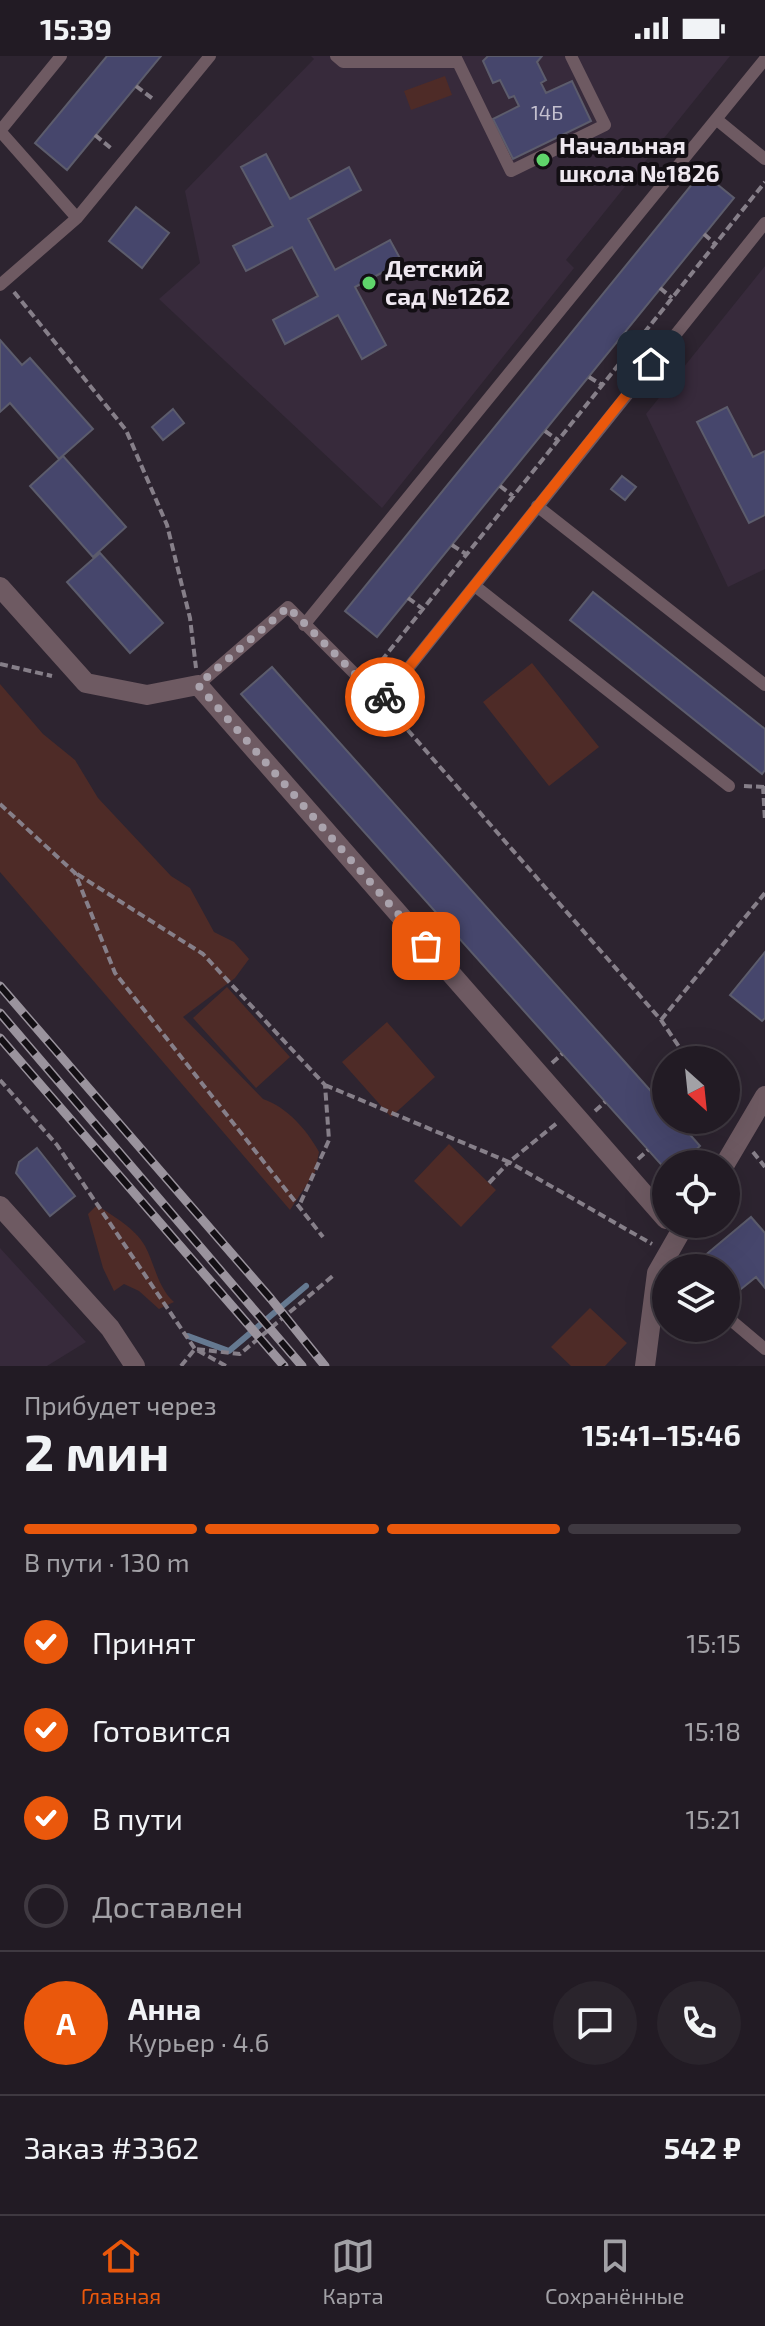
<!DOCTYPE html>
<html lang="ru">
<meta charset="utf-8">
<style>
:root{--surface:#221b24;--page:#2a242c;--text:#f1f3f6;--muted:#a2a1a6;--line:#3f3941;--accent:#ea580c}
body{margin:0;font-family:"Exo 2",sans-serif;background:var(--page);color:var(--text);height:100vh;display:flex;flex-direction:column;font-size:30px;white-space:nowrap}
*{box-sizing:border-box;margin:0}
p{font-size:26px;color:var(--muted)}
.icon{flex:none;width:44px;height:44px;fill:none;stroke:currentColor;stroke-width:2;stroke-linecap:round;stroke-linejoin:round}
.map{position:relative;height:1310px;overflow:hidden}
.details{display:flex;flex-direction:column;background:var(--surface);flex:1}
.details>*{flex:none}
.needle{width:52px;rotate:153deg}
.controls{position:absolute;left:652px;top:990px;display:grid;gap:16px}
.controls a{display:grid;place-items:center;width:88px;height:88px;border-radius:50%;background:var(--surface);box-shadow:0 8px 32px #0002,0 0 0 2px var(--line);font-size:40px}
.pin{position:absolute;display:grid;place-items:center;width:68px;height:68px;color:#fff;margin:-34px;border-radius:16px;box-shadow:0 4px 12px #0006}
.courier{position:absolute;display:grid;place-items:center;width:80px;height:80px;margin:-40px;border:6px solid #ea580c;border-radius:50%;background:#fff;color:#222;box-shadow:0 2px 10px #0007}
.head em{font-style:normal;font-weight:700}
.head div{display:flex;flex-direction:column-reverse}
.head{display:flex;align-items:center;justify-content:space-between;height:136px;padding:0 24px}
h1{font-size:52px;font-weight:700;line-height:60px}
.bar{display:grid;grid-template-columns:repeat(4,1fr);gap:12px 8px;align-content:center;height:96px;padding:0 24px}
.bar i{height:10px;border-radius:6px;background:var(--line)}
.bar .selected{background:var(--accent)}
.bar p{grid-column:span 4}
.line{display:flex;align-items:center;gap:20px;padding:0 24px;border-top:2px solid var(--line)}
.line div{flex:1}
.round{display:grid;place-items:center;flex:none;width:84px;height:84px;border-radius:42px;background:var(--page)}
ol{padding:0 24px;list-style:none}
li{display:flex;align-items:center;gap:24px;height:88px}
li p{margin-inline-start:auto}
li .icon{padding:8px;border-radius:50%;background:var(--accent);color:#fff;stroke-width:4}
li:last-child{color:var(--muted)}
li i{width:44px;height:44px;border:4px solid var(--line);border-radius:50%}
.status{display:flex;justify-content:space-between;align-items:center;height:56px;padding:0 40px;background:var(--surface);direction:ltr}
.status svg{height:22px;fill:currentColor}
.dock{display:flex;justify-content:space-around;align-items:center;height:112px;border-top:2px solid var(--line);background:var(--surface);font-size:22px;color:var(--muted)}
.dock a{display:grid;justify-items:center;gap:4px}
.dock .selected{color:var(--accent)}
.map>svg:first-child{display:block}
.built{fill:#372a3b}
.green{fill:#4e2b27}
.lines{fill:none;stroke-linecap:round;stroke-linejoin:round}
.stream{stroke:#657991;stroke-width:6}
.building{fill:#46466c;stroke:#5c5c6c;stroke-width:2}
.path{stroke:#867f89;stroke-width:4;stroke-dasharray:8 4;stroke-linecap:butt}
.lane{stroke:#6e5a62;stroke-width:12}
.street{stroke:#6e5a62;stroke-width:20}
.rail-casing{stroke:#9a939d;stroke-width:9}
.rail{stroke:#130f14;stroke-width:6;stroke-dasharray:18;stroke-linecap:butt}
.done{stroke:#aaa3ad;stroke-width:8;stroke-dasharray:0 14.4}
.route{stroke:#ea580c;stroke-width:10}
.poi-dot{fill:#5fd56b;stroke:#130f14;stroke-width:3}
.labels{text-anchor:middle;stroke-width:8;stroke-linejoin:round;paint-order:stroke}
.number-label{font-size:20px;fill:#c4c0cf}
.poi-label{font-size:24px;font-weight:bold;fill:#eee8f0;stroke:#130f14;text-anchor:start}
</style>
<div class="status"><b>15:39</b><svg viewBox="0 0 49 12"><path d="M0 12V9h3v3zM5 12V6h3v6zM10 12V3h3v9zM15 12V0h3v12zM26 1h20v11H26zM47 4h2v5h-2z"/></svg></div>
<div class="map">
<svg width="765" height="1310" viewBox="0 0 765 1310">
<rect width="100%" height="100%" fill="#2d2430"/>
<path class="built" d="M311,0H730L566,204L574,212L382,452L159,243L200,207L185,135L314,3Z
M765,210V513L728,531L646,358Z
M0,1192L86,1286L47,1310H0Z"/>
<path class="green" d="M445,20L452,39L411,54L404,35Z
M532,607L599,691L549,730L483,646Z
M0,628L43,678L75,704L98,742L171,820L190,832L214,876L234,886L249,903L235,922L183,961L263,1043C287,1051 307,1074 319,1096L315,1116L290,1154L0,816Z
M227,931L290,1001L256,1032L193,962Z
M387,966L435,1021L391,1061L342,1006Z
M449,1088L496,1134L461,1171L414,1125Z
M97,1149C114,1161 135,1172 145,1190C155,1209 158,1232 174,1246L159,1253L139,1235L124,1228L114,1235L103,1212L88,1158Z
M590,1252L627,1287L605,1310H571L551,1291Z"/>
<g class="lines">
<path class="stream" d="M188,1280L229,1295L306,1230"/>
</g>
<path class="building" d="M107,0H161L67,114L35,87Z
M488,0H542L537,6L546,24L541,27L546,37L572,25L591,65L513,103L493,63L519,50L514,40L509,42L500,24L493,27L483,5Z
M266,98L290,143L349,111L361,134L308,163L335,214L390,184L402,206L355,231L386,289L362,303L338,259L285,288L273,264L318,240L292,191L246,215L233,190L273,170L241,111Z
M702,116L734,142L377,581L345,555Z
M136,151L169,177L142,212L109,185Z
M0,284L22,309L30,302L93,373L59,403L10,347L0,356Z
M727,351L753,401L765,395V459L749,467L697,366Z
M173,353L184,367L163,384L152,371Z
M63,400L126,471L93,501L30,430Z
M622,420L636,431L625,444L611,433Z
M100,497L163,567L130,597L67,526Z
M593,536L765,673V714L762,718L570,564Z
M272,611L666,1052V1064H677L700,1090L680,1108H666V1114L241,638Z
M765,896V962L762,965L730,939Z
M37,1092L75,1140L50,1160L16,1117L19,1106Z
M751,1161L765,1177V1232L756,1221L735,1238L726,1228V1212H713L703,1201Z"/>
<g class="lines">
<path class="path" d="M136,30L153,43
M95,79L112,93
M704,178L714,187
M660,232L672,242
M14,236L126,374L167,469L190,562L196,612
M625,276L637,285
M589,321L602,329
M545,375L558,384
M500,430L513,440
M452,489L466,498
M408,542L423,553
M0,608L52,620
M374,614L765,126
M392,656L661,964L688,1004
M744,730L765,731
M763,730L765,765
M0,748L75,817L115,917L323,1181
M77,818L203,898L325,1029L329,1084L299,1150
M661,964L765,837
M552,1007L562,998
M0,1024L57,1089L195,1293L226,1310
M325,1029L509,1106L557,1067
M595,1055L605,1046
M753,1096L765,1111
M638,1103L648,1094
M489,1127L509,1106L652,1188
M181,1310L195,1293L240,1298L335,1218"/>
<path class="lane" d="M336,0L343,6H458
M455,0L511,115L605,69L571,0
M716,63L765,103
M0,75L77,162
M0,75L61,0
M0,229L77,162L210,0
M537,450L765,629
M475,530L729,730
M304,569L765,3
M198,629L288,551L382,645L765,167
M726,1260L765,1293"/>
<path class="street" d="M0,531L86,627L147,639L198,629L666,1163
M725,1108L765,1040
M0,1150L110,1272L135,1310
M645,1310L657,1217L685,1168"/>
<g class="rail-casing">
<path id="rail" d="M0,930L271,1243L325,1310
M0,957L302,1310
M0,982L284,1310"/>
</g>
<use href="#rail" class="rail"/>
</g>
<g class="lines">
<path class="done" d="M385,641L382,645L288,551L198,629L426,890"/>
<path class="route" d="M385,641L651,308"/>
</g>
<g class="poi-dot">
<circle cx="543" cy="104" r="8"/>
<circle cx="369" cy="227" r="8"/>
</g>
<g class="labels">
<g class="number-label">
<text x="547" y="64">14Б</text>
</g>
<g class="poi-label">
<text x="559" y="98">Начальная<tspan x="559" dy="28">школа №1826</tspan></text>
<text x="385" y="221">Детский<tspan x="385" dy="28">сад №1262</tspan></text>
</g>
</g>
</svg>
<div class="controls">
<a><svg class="needle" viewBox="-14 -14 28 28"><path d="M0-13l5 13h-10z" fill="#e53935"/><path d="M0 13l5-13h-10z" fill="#a2a1a6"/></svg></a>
<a><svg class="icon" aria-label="locate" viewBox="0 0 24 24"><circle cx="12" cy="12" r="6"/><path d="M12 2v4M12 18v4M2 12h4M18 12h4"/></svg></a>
<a><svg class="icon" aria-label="layers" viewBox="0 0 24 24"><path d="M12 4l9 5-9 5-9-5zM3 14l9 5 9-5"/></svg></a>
</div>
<div class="pin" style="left:426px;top:890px;background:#ea580c"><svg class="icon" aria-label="bag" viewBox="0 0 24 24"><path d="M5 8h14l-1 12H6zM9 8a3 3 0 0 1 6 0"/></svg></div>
<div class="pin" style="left:651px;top:308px;background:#1f2937"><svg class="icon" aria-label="home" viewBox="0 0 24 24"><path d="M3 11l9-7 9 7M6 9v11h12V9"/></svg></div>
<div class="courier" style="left:385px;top:641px"><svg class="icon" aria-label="bike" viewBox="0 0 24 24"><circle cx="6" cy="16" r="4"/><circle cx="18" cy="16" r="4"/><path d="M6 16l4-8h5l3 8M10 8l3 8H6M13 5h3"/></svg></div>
</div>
<section class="details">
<div class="head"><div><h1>2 мин</h1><p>Прибудет через</p></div><em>15:41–15:46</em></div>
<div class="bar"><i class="selected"></i><i class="selected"></i><i class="selected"></i><i></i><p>В пути · 130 m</p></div>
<ol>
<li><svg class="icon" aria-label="check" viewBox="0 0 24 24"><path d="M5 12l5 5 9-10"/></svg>Принят<p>15:15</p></li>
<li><svg class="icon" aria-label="check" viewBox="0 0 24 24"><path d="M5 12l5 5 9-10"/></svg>Готовится<p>15:18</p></li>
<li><svg class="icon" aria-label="check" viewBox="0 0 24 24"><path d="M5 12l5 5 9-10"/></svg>В пути<p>15:21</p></li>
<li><i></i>Доставлен</li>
</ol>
<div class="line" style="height:144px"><b class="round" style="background:var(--accent);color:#fff">А</b><div><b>Анна</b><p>Курьер · 4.6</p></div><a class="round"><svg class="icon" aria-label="chat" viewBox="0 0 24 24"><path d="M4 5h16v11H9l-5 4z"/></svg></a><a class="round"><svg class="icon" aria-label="phone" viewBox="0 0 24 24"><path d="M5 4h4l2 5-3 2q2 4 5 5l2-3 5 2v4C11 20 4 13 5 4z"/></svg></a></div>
<div class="line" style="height:104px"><div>Заказ #3362</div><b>542 ₽</b></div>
</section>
<nav class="dock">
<a class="selected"><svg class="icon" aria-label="home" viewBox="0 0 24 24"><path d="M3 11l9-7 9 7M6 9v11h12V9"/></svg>Главная</a>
<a><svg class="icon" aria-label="map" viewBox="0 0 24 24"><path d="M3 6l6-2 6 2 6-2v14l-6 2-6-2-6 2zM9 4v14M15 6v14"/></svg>Карта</a>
<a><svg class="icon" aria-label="saved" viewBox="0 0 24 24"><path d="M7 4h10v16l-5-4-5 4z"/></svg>Сохранённые</a>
</nav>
